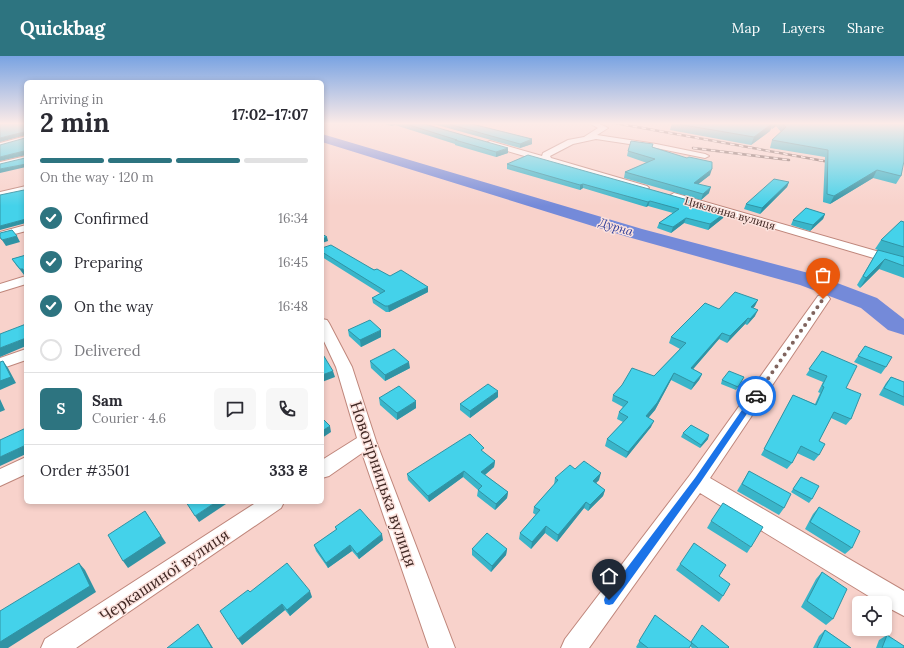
<!DOCTYPE html>
<meta charset="utf-8">
<style>
:root{--surface:#fff;--page:#f7f7f7;--text:#2b2b33;--muted:#7c7c81;--line:#e1e1e2;--accent:#2d7480}
body{margin:0;font-family:Lora,serif;background:var(--page);color:var(--text);height:100vh;display:flex;flex-direction:column;font-size:15px;white-space:nowrap}
*{box-sizing:border-box;margin:0}
p{font-size:13px;color:var(--muted)}
.icon{flex:none;width:22px;height:22px;fill:none;stroke:currentColor;stroke-width:2;stroke-linecap:round;stroke-linejoin:round}
.map{position:relative;flex:1;overflow:hidden}
.panel{position:absolute;left:24px;top:24px;width:300px;height:424px;display:flex;flex-direction:column;background:var(--surface);border-radius:6px;box-shadow:0 2px 6px #0003}
.panel>*{flex:none}
.fabs{position:absolute;left:852px;top:540px;display:grid;gap:8px}
.fabs a{display:grid;place-items:center;width:40px;height:40px;border-radius:6px;background:var(--surface);box-shadow:0 2px 6px #0003;font-size:20px}
.pin{position:absolute;display:grid;place-items:center;width:34px;height:34px;color:#fff;margin:-41px -17px;border-radius:50% 50% 50% 0;rotate:-45deg;box-shadow:0 0 4px #0007}
.pin .icon{rotate:45deg}
.courier{position:absolute;display:grid;place-items:center;width:40px;height:40px;margin:-20px;border:3px solid #1a73e8;border-radius:50%;background:#fff;color:#222;box-shadow:0 1px 5px #0007}
.overview em{font-style:normal;font-weight:700}
.overview div{display:flex;flex-direction:column-reverse}
.overview{display:flex;align-items:center;justify-content:space-between;height:68px;padding:0 16px}
h1{font-size:26px;font-weight:700;line-height:30px}
.bar{display:grid;grid-template-columns:repeat(4,1fr);gap:6px 4px;align-content:center;height:48px;padding:0 16px}
.bar i{height:5px;border-radius:3px;background:var(--line)}
.bar .on{background:var(--accent)}
.bar p{grid-column:span 4}
.line{display:flex;align-items:center;gap:10px;padding:0 16px;border-top:1px solid var(--line)}
.line div{flex:1}
.round{display:grid;place-items:center;flex:none;width:42px;height:42px;border-radius:6px;background:var(--page)}
ol{padding:0 16px;list-style:none}
li{display:flex;align-items:center;gap:12px;height:44px}
li p{margin-inline-start:auto}
li .icon{padding:4px;border-radius:50%;background:var(--accent);color:#fff;stroke-width:4}
li:last-child{color:var(--muted)}
li i{width:22px;height:22px;border:2px solid var(--line);border-radius:50%}
header{display:flex;align-items:center;gap:24px;box-sizing:border-box;height:56px;padding:0 20px;background:var(--accent);color:#fff}
header strong{font-size:19px}
nav{display:flex;gap:22px;margin-inline-start:auto;font-size:14px}
.map>svg:first-child{display:block}
.lines{fill:none;stroke-linecap:round;stroke-linejoin:round}
.river{fill:#748ad9;fill-rule:evenodd}
.minor-casing{stroke:#bf867b;stroke-width:2}
.minor{fill:#fff;fill-rule:evenodd}
.rail-casing{stroke:#745853;stroke-width:2.5}
.rail{stroke:#fce2dd;stroke-width:1.5;stroke-dasharray:4.5;stroke-linecap:butt}
.wall{fill:#3ab5c9}
.shaded-wall{fill:#3093a4}
.building{fill:#44d2ea;stroke:#3093a4}
.route{fill:#1a73e8}
.done{stroke:#80645e;stroke-width:4;stroke-dasharray:0 7.2}
.labels{text-anchor:middle;stroke-width:3;stroke-linejoin:round;paint-order:stroke}
.far-street-label{font-size:11px;fill:#402824;stroke:#fce2dd}
.far-water-label{font-size:12px;font-style:italic;fill:#2d3c99;stroke:#fce2dd}
.near-street-label{font-size:16px;fill:#402824;stroke:#fce2dd}
</style>
<header>
<strong>Quickbag</strong>
<nav><a>Map</a><a>Layers</a><a>Share</a></nav>
</header>
<div class="map">
<svg width="904" height="592" viewBox="0 0 904 592">
<rect width="100%" height="100%" fill="#f8d2cb"/>
<g class="lines">
<path class="river" d="M322,78L642,173L816,219L877,242L904,263V279L888,274L861,252L800,229L628,181L322,86Z"/>
<g class="minor-casing">
<path id="minor" d="M589,67H598L608,72L597,79L656,88L705,98L709,100L705,102L656,92L596,83L573,88L550,100L551,102L647,130L649,132L644,135L487,89L486,87L490,85L542,100L543,97L568,84L584,81L598,72Z
M26,80V84L0,91V87Z
M26,100V104L0,110V106Z
M26,130V136L0,142V136Z
M674,137L904,203V211L671,142L669,140Z
M26,169V175L0,182V176Z
M26,220V228L0,236V228Z
M823,239L828,240L830,243L710,422L904,535V560L885,550V547H880L700,437L589,592H561L565,583L690,419L818,240Z
M322,263L327,264L329,267L352,311L376,385L455,592H429L362,397L329,420L322,422V404L357,382L336,311L322,281Z
M26,293V304L0,313V302Z
M26,401V418L0,430V413Z
M257,446H284L281,452L76,592H41L45,583Z"/>
</g>
<use href="#minor" class="minor"/>
<g class="rail-casing">
<path id="rail" d="M615,67L835,107
M693,92L789,104"/>
</g>
<use href="#rail" class="rail"/>
</g>
<path class="wall" d="M382,67H421L508,97L496,101L455,89V88L395,69L391,70Z
M430,67H468L532,83V88L520,92Z
M672,67H904L901,120L896,128L873,122L830,148L823,146L825,101L770,92L772,84L781,76L776,70L772,73L771,72L770,75L751,89L670,74Z
M653,88L652,91L710,119L698,128L709,137L701,144L624,122L625,116L647,107L627,100L628,95Z
M507,108L694,148L723,162L708,174L684,167L671,177L657,172L659,167L673,157L648,150L646,151L583,132L580,134L507,113Z
M789,126L787,131L760,158L744,153L746,148Z
M825,158L823,163L810,175L791,169L793,164Z
M904,166V222L879,213L860,232L857,229L878,194L875,193L881,184Z
M322,192L390,220L428,236L389,256H386L373,247L372,242L381,238L322,201Z
M26,199V221L16,209L12,203Z
M755,250L753,252L755,260L747,269L745,268L727,287L719,283L693,313L702,318L699,324L691,334L671,324L655,354L648,362L651,371L626,402L605,390L607,383L623,366L617,363L619,356L623,351L612,345L613,339L654,320L680,293L669,287L671,281L719,253Z
M348,274L381,281L361,291L349,280Z
M865,290L886,311L881,318L854,306Z
M822,295L846,332L851,363L846,369L831,362L819,385V399L814,405L797,397L792,407L787,413L761,399L793,339L815,348L820,337L818,336L823,326L806,319Z
M370,305L410,312L385,325L371,312Z
M891,321L904,326V350L879,339L886,327Z
M722,324L742,325L736,334L721,328Z
M498,341L470,362L460,354V348Z
M379,342L416,352L397,364L380,349Z
M683,377L708,383L700,392L681,381Z
M483,396L495,405L494,411L485,419L508,436L507,442L495,454L477,440L478,434L463,421L429,446L408,424L407,418Z
M575,413L599,424L596,427L605,434L603,440L588,455L584,452L557,486L545,477L531,493L519,483L520,477L536,459L533,457L534,451L554,429L555,422Z
M749,415L784,452L779,459L737,435Z
M801,421L812,443L809,447L791,436Z
M819,451L852,492L845,498L805,473L813,458Z
M711,465L751,491L747,497L707,472Z
M335,471L383,484L359,503L352,495L328,512L316,495L314,489L336,474Z
M472,493H507L506,499L491,516L472,499Z
M680,508L719,520L723,540L719,546L676,514Z
M822,516L833,563L826,569L801,551L816,523Z
M250,536L312,541L290,560L285,554L242,589Z
M655,559L690,586L728,592H692L690,590L689,592H637L636,591Z
M825,574L851,592H813L819,580Z
M887,579L904,592H876L879,584Z"/>
<path class="shaded-wall" d="M391,67H395V69L391,70Z
M773,67L770,75L751,89L754,81Z
M774,67H778L776,70L772,73Z
M24,76L26,79L0,86V82Z
M532,83V88L520,92V88Z
M508,92V97L496,101V96Z
M24,95L26,99L0,105V101Z
M26,108V111L0,117V113Z
M712,113L710,119L692,133L694,127Z
M877,114L873,122L830,148L834,140Z
M789,126L787,131L760,158L762,152Z
M583,128V132L580,134V129Z
M711,131L709,137L701,144L703,138Z
M650,145L648,150L646,151L648,146Z
M725,157L723,162L708,174L710,168Z
M825,158L823,163L810,175L813,169Z
M686,162L684,167L671,177L673,171Z
M26,163V167L0,174V170Z
M17,180L20,186L6,190L2,184Z
M327,181L328,185L322,187V183Z
M885,203L879,213L860,232L866,222Z
M20,213H23L26,219H24Z
M428,231V236L389,256L388,250Z
M758,244L755,250L748,257L751,251Z
M758,254L755,260L747,269L750,263Z
M748,262L745,268L727,287L730,280Z
M381,274V281L361,291L360,284Z
M722,277L719,283L688,319L691,312Z
M26,282V290L0,301V292Z
M3,305L8,312L16,327L0,334V325Z
M409,306L410,312L385,325V319Z
M333,315L335,321L322,326V319Z
M674,317L671,324L655,354L644,367L646,360Z
M702,318L699,324L691,334L694,327Z
M498,335V341L470,362V355Z
M0,343L5,354L0,356Z
M416,345V352L397,364V357Z
M654,365L651,371L626,402L628,396Z
M330,370L331,376L322,382V375Z
M709,379L708,383L700,392L701,389Z
M26,389V398L0,410V401Z
M495,405L494,411L481,422V416Z
M464,415L463,421L429,446L428,440Z
M601,417L599,424L591,432L593,425Z
M605,434L603,440L588,455L590,449Z
M508,436L507,442L495,454L496,448Z
M216,446H229L199,466L195,460Z
M586,446L584,452L557,486L558,479Z
M145,455L166,487L128,512L123,505Z
M546,470L545,477L531,493L532,486Z
M382,478L383,484L359,503L357,498Z
M350,489L352,495L328,512L326,507Z
M507,493L506,499L491,516L492,510Z
M79,507L85,514L96,536L8,592H0V586Z
M310,535L312,541L290,560L287,554Z
M282,548L285,554L242,589L238,583Z
M198,568L202,574L213,592H212Z"/>
<path class="building" d="M0,67H26V108L0,113V108L25,102L26,97L24,95L0,101V89L25,82L26,77L24,76L0,82Z
M403,67H421L508,92L496,96L455,84H457Z
M445,67H468L532,83L520,88Z
M672,67H773L754,81Z
M782,67H904V105L901,120L877,114L834,140L827,138L828,94L772,84L786,71Z
M631,85L653,88L652,91L687,102L689,101L712,106V113L694,127L711,131L703,138L625,116L655,103L628,95Z
M528,99L695,146L693,147L725,157L710,168L686,162L673,171L659,167L679,153L650,145L648,146L583,128L580,129L507,108Z
M774,123L789,126L762,152L746,148Z
M26,132V163L0,170V139L24,134Z
M806,152L825,158L813,169L793,164Z
M901,165L904,166V191L881,184Z
M12,174L17,180L2,184L0,181V177Z
M322,178L327,181L322,183Z
M331,189L374,214L377,213L390,220L401,214L428,231L388,250H385L372,242L385,235L322,196V192Z
M878,194L904,201V210L885,203L866,222L863,220Z
M26,199V220L24,218L23,213H20L12,203Z
M735,236L758,244L751,251L758,254L750,263L748,262L730,280L722,277L691,312L702,318L694,327L674,317L657,347L646,360L654,365L628,396L607,383L628,361L619,356L628,346L613,339L622,329L632,312L654,320L686,287L671,281L705,247L719,253Z
M370,264L381,274L360,284L348,274Z
M26,268V282L0,292V278Z
M865,290L892,301L886,311L858,300Z
M394,293L409,306L385,319L370,305Z
M822,295L857,310L846,332L861,338L851,363L834,356L819,385L825,388L819,399L801,390L792,407L764,393L793,339L816,349L824,331L822,330L827,320L809,313Z
M322,297L333,315L322,319Z
M3,305L11,321L0,325V306Z
M729,315L744,321L738,331L722,324Z
M891,321L904,326V341L884,332Z
M488,328L498,335L470,355L460,348Z
M399,330L416,345L397,357L379,342Z
M322,362L330,370L322,375Z
M691,369L709,379L701,389L683,377Z
M26,372V389L0,401V384Z
M470,378L484,392L481,394L495,405L481,416L508,436L496,448L478,434L482,430L464,415L428,440L407,418Z
M584,405L601,417L593,425L605,434L590,449L586,446L558,479L546,470L532,486L520,477L540,454L534,451L558,424L555,422L570,409L575,413Z
M749,415L791,438L784,452L742,428Z
M801,421L819,430L812,443L793,433Z
M186,446H216L195,460Z
M723,447L763,471L751,491L711,465Z
M819,451L860,475L852,492L810,466Z
M360,453L382,478L357,498L350,489L326,507L314,489L337,473L335,471Z
M145,455L161,480L123,505L108,479Z
M487,477L507,493L492,510L472,493Z
M694,487L726,509L719,520L730,528L723,540L680,508Z
M79,507L90,530L0,586V555Z
M287,507L310,535L287,554L282,548L238,583L220,555L248,534L250,536Z
M822,516L847,533L833,563L807,545Z
M655,559L692,587L689,592H648L639,585Z
M198,568L212,592H167Z
M702,569L729,591L728,592H698L692,587L691,586Z
M825,574L851,592H817Z
M887,579L904,590V592H882Z"/>
<linearGradient id="sky" x2="0" y2="1"><stop stop-color="#79a3e2"/><stop offset="0.45" stop-color="#fcebe8"/><stop offset="1" stop-color="#fcebe8" stop-opacity="0"/></linearGradient>
<rect width="904" height="150" fill="url(#sky)"/>
<path class="route" d="M753,338H758L759,340L700,427L613,548L609,549L605,548L604,544L605,541L695,422Z"/>
<g class="lines">
<path class="done" d="M756,340L823,243"/>
</g>
<g class="labels">
<g class="far-street-label">
<text transform="translate(730 157) rotate(16)" y="4">Циклонна вулиця</text>
</g>
<g class="far-water-label">
<text transform="translate(616 171) rotate(17)" y="4">Дурна</text>
</g>
<g class="near-street-label">
<text transform="translate(384 428) rotate(71)" y="6">Новогірницька вулиця</text>
<text transform="translate(164 519) rotate(-34)" y="6">Черкашиної вулиця</text>
</g>
</g>
</svg>
<div class="fabs">
<a><svg class="icon" aria-label="locate" viewBox="0 0 24 24"><circle cx="12" cy="12" r="6"/><path d="M12 2v4M12 18v4M2 12h4M18 12h4"/></svg></a>
</div>
<div class="pin" style="left:823px;top:243px;background:#ea580c"><svg class="icon" aria-label="bag" viewBox="0 0 24 24"><path d="M5 8h14l-1 12H6zM9 8a3 3 0 0 1 6 0"/></svg></div>
<div class="pin" style="left:609px;top:544px;background:#1f2937"><svg class="icon" aria-label="home" viewBox="0 0 24 24"><path d="M3 11l9-7 9 7M6 9v11h12V9"/></svg></div>
<div class="courier" style="left:756px;top:340px"><svg class="icon" aria-label="car" viewBox="0 0 24 24"><path d="M5 17H2v-5l4-1 3-4h7l3 4 3 1v5h-3M9 17h6M6 11h13"/><circle cx="7" cy="17" r="2"/><circle cx="17" cy="17" r="2"/></svg></div>
<section class="panel">
<div class="overview"><div><h1>2 min</h1><p>Arriving in</p></div><em>17:02–17:07</em></div>
<div class="bar"><i class="on"></i><i class="on"></i><i class="on"></i><i></i><p>On the way · 120 m</p></div>
<ol>
<li><svg class="icon" aria-label="check" viewBox="0 0 24 24"><path d="M5 12l5 5 9-10"/></svg>Confirmed<p>16:34</p></li>
<li><svg class="icon" aria-label="check" viewBox="0 0 24 24"><path d="M5 12l5 5 9-10"/></svg>Preparing<p>16:45</p></li>
<li><svg class="icon" aria-label="check" viewBox="0 0 24 24"><path d="M5 12l5 5 9-10"/></svg>On the way<p>16:48</p></li>
<li><i></i>Delivered</li>
</ol>
<div class="line" style="height:72px"><b class="round" style="background:var(--accent);color:#fff">S</b><div><b>Sam</b><p>Courier · 4.6</p></div><a class="round"><svg class="icon" aria-label="chat" viewBox="0 0 24 24"><path d="M4 5h16v11H9l-5 4z"/></svg></a><a class="round"><svg class="icon" aria-label="phone" viewBox="0 0 24 24"><path d="M5 4h4l2 5-3 2q2 4 5 5l2-3 5 2v4C11 20 4 13 5 4z"/></svg></a></div>
<div class="line" style="height:52px"><div>Order #3501</div><b>333 ₴</b></div>
</section>
</div>
